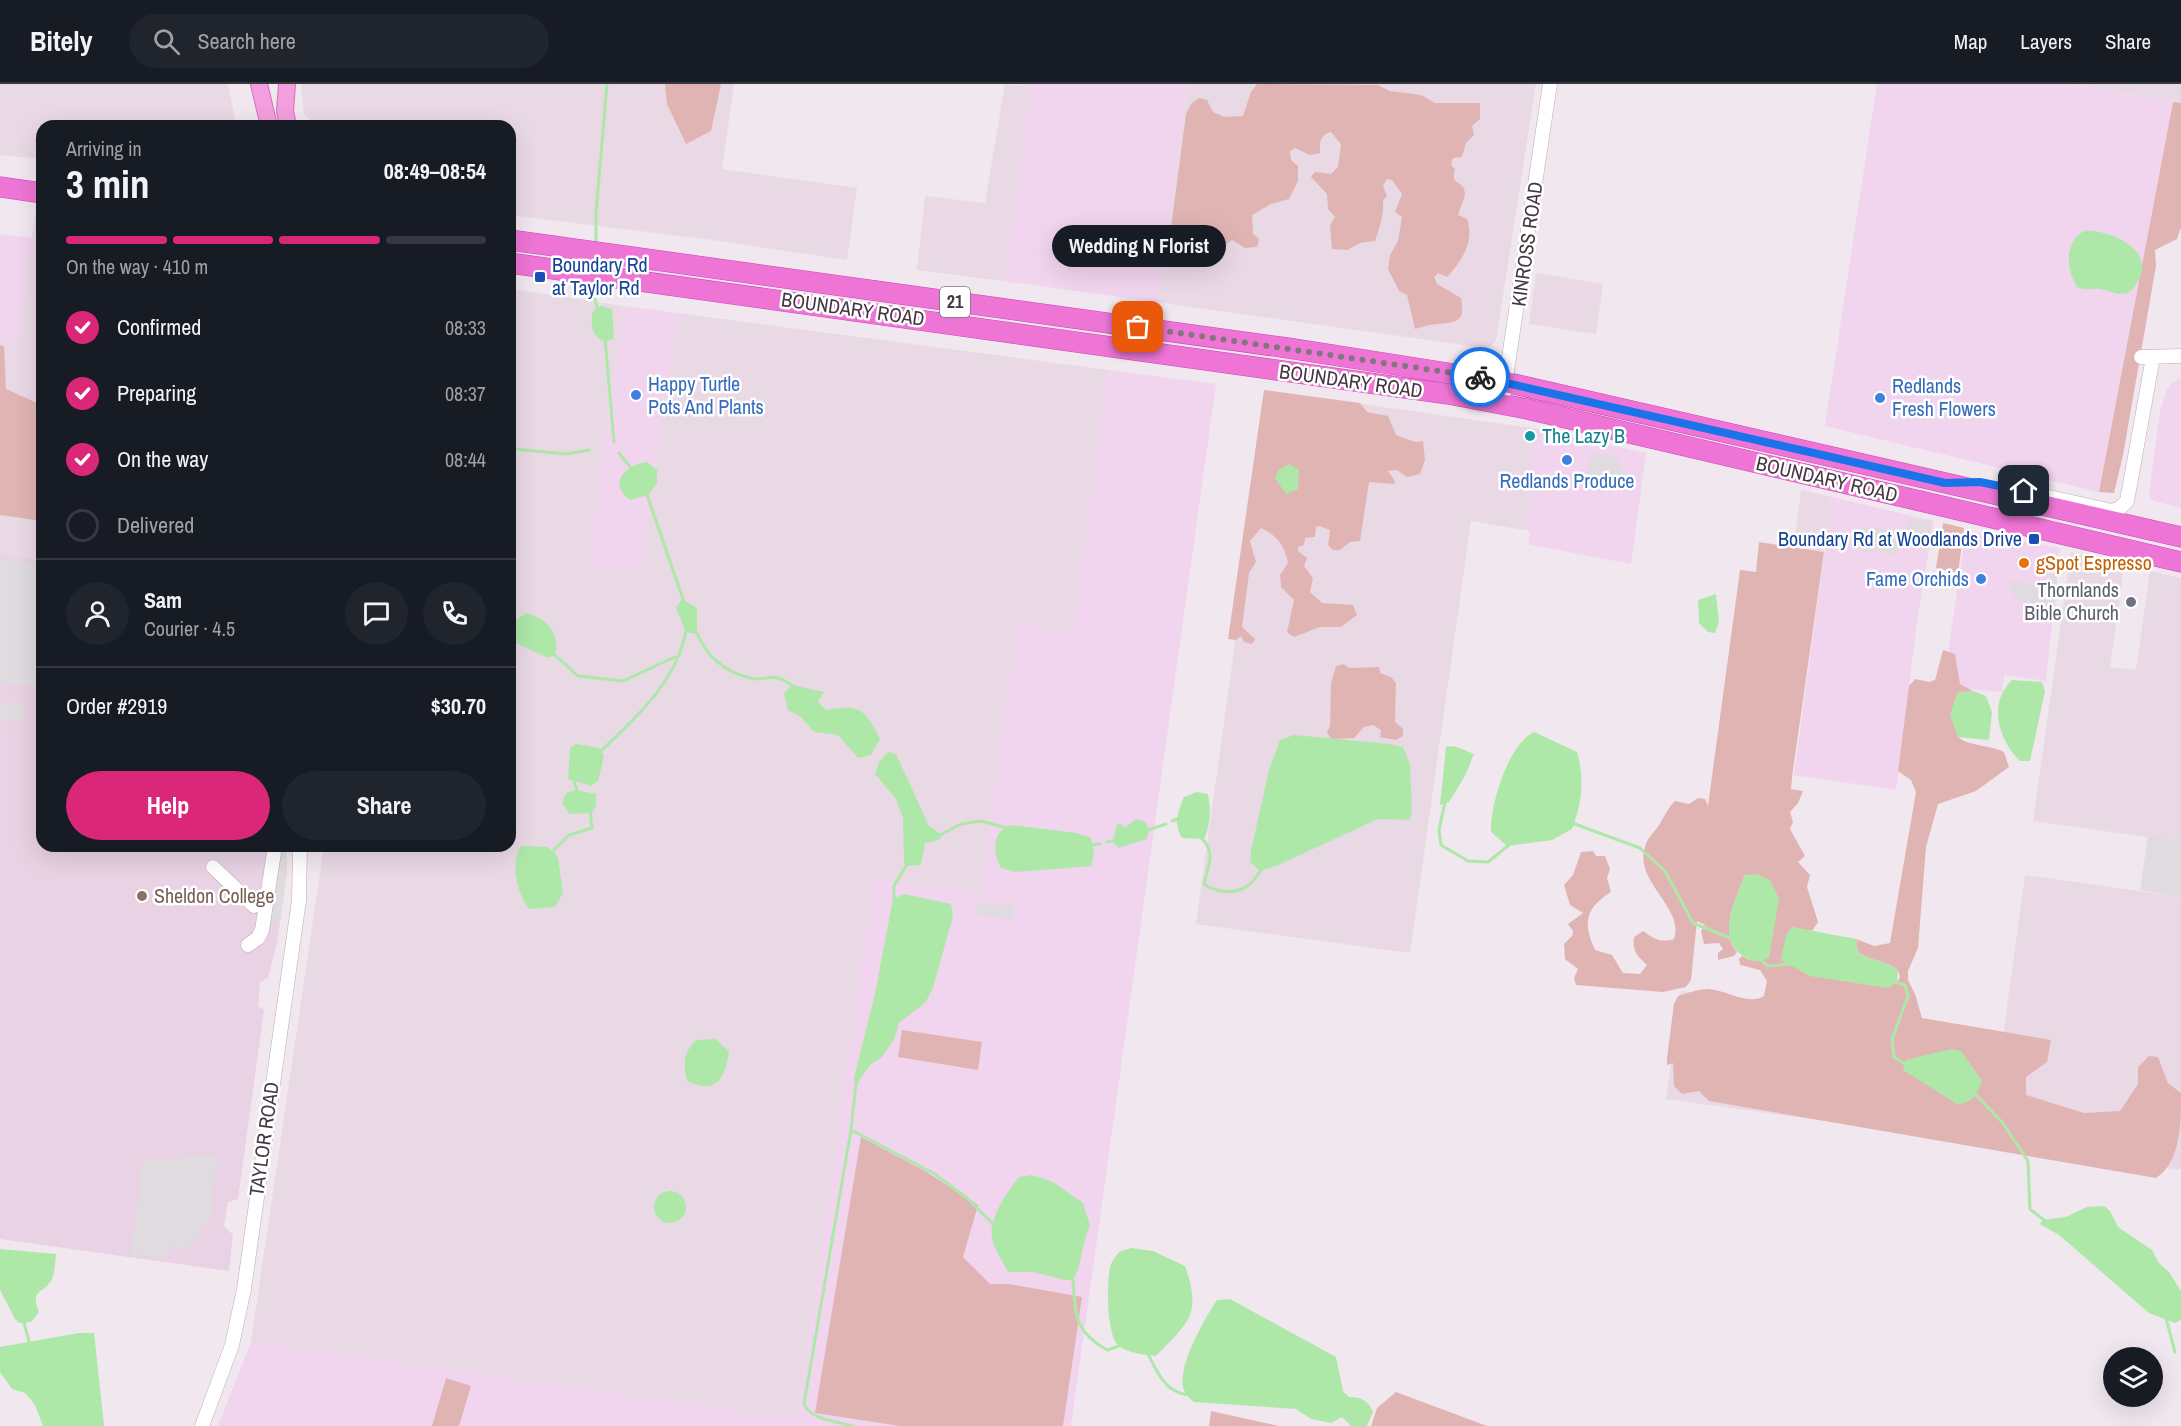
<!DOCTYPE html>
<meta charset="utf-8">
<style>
:root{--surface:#171b24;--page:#20242c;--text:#f1f3f6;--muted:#9ea1a6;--line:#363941;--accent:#db2777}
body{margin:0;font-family:"Archivo Narrow",sans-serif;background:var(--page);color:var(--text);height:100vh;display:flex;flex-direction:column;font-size:22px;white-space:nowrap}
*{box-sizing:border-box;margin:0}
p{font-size:20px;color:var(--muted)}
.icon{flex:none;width:33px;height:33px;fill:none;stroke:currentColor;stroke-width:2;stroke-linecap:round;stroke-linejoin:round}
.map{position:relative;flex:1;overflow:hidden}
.side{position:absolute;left:36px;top:36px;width:480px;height:732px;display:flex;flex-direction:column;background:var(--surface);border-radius:18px;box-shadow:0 6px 24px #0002}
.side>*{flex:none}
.fabs{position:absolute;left:2103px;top:1263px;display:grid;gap:12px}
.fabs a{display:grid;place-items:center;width:60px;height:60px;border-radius:50%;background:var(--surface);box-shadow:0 6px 24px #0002;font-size:30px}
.pin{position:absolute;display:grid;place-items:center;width:51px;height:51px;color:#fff;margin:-26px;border-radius:12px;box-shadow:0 3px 9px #0006}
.courier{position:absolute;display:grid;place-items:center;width:60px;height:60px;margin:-30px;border:4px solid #1a73e8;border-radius:50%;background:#fff;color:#222;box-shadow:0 2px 8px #0007}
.bubble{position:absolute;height:42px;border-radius:21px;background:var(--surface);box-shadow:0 6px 24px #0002;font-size:20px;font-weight:700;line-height:42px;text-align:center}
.head em{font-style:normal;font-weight:700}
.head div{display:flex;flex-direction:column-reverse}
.head{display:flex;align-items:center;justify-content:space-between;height:102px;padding:0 30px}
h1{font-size:39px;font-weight:700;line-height:45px}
.bar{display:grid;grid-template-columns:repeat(4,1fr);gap:9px 6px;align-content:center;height:72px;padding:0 30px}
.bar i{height:8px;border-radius:4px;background:var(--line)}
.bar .selected{background:var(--accent)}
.bar p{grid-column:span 4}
.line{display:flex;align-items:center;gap:15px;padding:0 30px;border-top:2px solid var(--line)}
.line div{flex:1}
.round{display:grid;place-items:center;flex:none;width:63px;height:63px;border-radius:32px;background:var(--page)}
ol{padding:0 30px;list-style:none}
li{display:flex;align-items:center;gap:18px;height:66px}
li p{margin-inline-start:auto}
li .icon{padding:6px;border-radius:50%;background:var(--accent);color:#fff;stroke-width:4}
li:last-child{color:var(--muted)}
li i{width:33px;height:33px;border:3px solid var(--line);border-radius:50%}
.cta{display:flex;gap:12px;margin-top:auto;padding:12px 30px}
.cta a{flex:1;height:69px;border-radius:36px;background:var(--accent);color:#fff;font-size:24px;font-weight:700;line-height:69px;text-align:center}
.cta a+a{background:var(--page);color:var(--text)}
header{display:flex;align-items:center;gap:36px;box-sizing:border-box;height:84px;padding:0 30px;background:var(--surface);border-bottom:2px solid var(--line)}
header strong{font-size:28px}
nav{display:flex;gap:33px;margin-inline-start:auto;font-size:21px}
.search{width:420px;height:54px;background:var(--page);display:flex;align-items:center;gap:15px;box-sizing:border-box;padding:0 21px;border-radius:33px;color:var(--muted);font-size:22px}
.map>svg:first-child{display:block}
.residential{fill:#e9d9e5}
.commercial{fill:#f1d4ee}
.education{fill:#e9d2e3}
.green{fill:#e1b4b4}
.parking{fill:#e0dbdf}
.water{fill:#ade8a9}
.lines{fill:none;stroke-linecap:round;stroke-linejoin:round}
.stream{stroke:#ade8a9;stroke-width:3}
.minor-casing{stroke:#bcaab8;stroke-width:15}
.major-casing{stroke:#d670be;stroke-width:18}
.highway-casing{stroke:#cc46b5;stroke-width:21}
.minor{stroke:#fff;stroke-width:14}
.major{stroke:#f39ede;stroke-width:16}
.highway{stroke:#ee75d6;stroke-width:20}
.done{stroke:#81757f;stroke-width:6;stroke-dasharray:0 10.8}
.route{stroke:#1a73e8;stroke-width:8}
.transit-dot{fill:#1a4fb4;stroke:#fff;stroke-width:2}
.shop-dot{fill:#3f7fe0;stroke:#fff;stroke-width:2}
.culture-dot{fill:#0f9aa8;stroke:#fff;stroke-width:2}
.food-dot{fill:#e8710a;stroke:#fff;stroke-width:2}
.worship-dot{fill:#6b7280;stroke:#fff;stroke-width:2}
.education-dot{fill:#8d6e63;stroke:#fff;stroke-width:2}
.labels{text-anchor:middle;stroke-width:5;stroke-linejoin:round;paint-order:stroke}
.shield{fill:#fff;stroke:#7c737b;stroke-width:1.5}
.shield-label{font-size:18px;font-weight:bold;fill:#443742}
.street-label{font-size:20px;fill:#443742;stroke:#fff}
.transit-label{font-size:20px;fill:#164399;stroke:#fff;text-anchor:start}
.shop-label{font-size:20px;fill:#366cbe;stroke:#fff;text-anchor:start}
.culture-label{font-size:20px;fill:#0d838f;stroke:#fff;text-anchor:start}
.food-label{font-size:20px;fill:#c56008;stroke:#fff;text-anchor:start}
.worship-label{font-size:20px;fill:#5b616d;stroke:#fff;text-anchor:end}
.education-label{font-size:20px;fill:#785e54;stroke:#fff;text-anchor:start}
</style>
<header>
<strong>Bitely</strong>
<div class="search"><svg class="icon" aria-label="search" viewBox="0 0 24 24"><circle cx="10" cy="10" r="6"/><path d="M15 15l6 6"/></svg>Search here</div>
<nav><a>Map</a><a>Layers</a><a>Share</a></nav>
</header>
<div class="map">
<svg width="2181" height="1342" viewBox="0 0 2181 1342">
<rect width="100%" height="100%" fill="#f1e7ef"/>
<path class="residential" d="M0,0H228L236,42H42V75L0,71Z
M301,0H734L722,85L857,104L847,176L712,156L510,131V42H316L304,30Z
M1005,0L1031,3L1021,61L1025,62L1003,197L917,186L925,112L985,119Z
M1188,0H1536L1496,256L1491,262L1485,264L1156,218Z
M2065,0H2181V19L2079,2Z
M35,130L42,131V476L0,470V256L17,259Z
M1536,189L1603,200L1596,250L1529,240Z
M510,205L624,222L588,481L641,488L678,229L1108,286L1073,547L1017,540L981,809L873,795L798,1335L251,1258L324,762H510Z
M1270,307L1552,347L1550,356L1536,354L1529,401H1533L1527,438L1530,447L1471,437L1410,869L1196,840Z
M1801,406L1832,413L1824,468L1794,463Z
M2071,468L2124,481L2110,583L2136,586L2150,487L2181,494V758L2033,737Z
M2025,791L2181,813V1086L1666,1015L1681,907L2003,952Z"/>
<path class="commercial" d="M1014,0H1188L1156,218L1003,197L1025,62L1021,61L1031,3Z
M1877,0H2065L2173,18L2099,408L1825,342Z
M0,150L32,154L17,259L0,256Z
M624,222L678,229L641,489L588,481Z
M1108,286L1216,300L1071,1342H218L251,1258L798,1335L873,795L981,808L1017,540L1073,547Z
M2181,294V424L2154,417L2150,414L2149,409L2160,328L2167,305L2172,299Z
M1552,348L1646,369L1631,480L1528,460L1530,447L1527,438L1533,402L1528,401L1535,354L1550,356Z
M1832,413L1934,437L1918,530L1896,706L1794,691Z
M1966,447L2060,464L2046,597L2004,591L2002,608L1943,603Z"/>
<path class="education" d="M0,470L42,476V762H286L287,787L277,859L268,894L260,898L258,922L264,926L238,1115L228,1118L224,1142L233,1151L229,1187L0,1155Z"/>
<path class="green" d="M665,0H721L711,47L686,60L667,20Z
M1257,0L1378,1L1390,7L1421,11L1435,19H1480V35L1472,42L1474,51L1466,59L1462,73L1453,74L1451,81L1455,85C1451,99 1457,96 1464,104L1465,111L1458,131L1467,135C1475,157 1462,177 1447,193L1438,189L1434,193L1437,200L1461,214C1465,237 1459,238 1439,240C1431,240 1422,243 1415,245L1407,211L1399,207L1388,185L1390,171L1398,157L1402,133L1395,128L1402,110L1392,96L1387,95L1383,102L1387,112L1383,116C1384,132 1380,142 1375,157L1360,159L1347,166L1332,165L1330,141L1335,133L1328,125L1327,110L1311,93L1315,88L1331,90L1338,83L1341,60L1331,48C1319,52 1320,58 1320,69L1310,71L1295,64L1290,67L1291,76L1298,82V97L1289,115L1271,120L1252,131L1253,150L1259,155L1257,163L1245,164L1232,156L1225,161C1215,158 1207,160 1198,158L1193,147L1176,152L1171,144L1186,30L1191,20L1199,14L1207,16L1213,28L1225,33L1243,32L1251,8Z
M2173,18L2181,19V143L2177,155L2155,166L2156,182L2123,371L2114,409L2099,408Z
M0,261L4,262L6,305L37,319L42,317V437L0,431Z
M1264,306L1360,319L1367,328L1388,332L1396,351L1415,358L1423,357L1425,376L1420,390L1407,393L1397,386L1388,387L1395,397L1394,400L1369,398L1360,457L1350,458L1340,466H1333L1328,461L1330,446L1319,442L1316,443L1315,453L1305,454L1304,461L1298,463V467L1307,474L1304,482L1313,494L1310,508L1322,519L1353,521L1357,531L1341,543H1320L1294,553L1287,548L1294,516L1281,503L1280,491L1288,479C1285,462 1277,451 1261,444L1250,457L1256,478L1249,489L1242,543L1255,555L1252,560L1244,558L1241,552L1236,556L1228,555Z
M1943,439L1964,444L1958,489L1936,484Z
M1759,458L1824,468L1792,693L1791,705L1803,707L1798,719L1790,728L1793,738L1790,745L1805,772L1798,778L1810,791L1807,803L1818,838L1812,847L1792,843L1897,898L1900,893L1898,886C1882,875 1872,878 1858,868L1856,855L1874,862L1890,859L1916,708L1911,696L1898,687L1909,602L1915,595L1929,598L1935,596L1943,566L1955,570L1960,600L1973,607L1957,609L1958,653C1967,662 1991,661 2004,668L2009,683L1976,707L1938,720L1926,763L1918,864L1908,887V896L1915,910L1922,934L2051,956L2047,978L2026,993V1011L2084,1029L2120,1027L2138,1000V983L2149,972L2158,973L2168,999L2181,1009C2181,1039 2181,1078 2156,1094L1709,1017L1699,1007L1682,1010L1674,1002L1673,979L1667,981V974L1674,920L1678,912C1688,909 1698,905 1708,905C1727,906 1748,922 1764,912L1767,897L1760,886L1740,881L1739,875L1742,872L1749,876L1745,791C1736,815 1719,846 1737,868L1734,872L1718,876V869L1723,865L1719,859L1704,860L1701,847L1705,841L1697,837L1691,896L1686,903L1663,908L1576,901L1574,894L1578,885L1565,875L1564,860L1572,852L1573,847L1568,840L1583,829L1570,821L1564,801L1573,791L1581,768L1593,767L1596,772H1605L1610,785L1607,794L1611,808C1586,824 1582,838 1595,866L1612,871L1623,889L1640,890L1647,881C1637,872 1632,867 1634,853L1643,847C1654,855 1661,859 1674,855C1685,822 1631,797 1646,760C1649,751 1658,745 1662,736C1666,729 1669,723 1675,717L1689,720L1698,714L1705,715L1708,722L1740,486L1756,488Z
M1344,580L1349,584L1379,583L1380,589L1391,593L1396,599L1395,638L1403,645V652L1396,656L1380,653L1381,646L1373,641L1364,643L1354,654L1331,655L1327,648L1330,642L1331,599L1336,582Z
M902,946L982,958L978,986L898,973Z
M861,1053L925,1087L978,1121L963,1173L990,1200H1009L1082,1213L1063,1342H900L815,1329Z
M446,1294L471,1302L459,1342H432Z
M1396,1308L1487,1342H1371L1377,1324Z
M1211,1327L1279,1342H1209Z"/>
<path class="parking" d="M1590,369L1619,374L1618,381L1626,391L1625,399L1586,394Z
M1909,435L1932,438L1928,466L1905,463Z
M1860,442L1899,447L1896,471L1880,469L1881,461H1877L1876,469L1857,466Z
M0,475L42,480V603L0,598Z
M2042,481L2058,483L2055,522L2017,516L2010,507L2012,496L2050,504L2051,491L2041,490Z
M0,618L24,620L23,637L0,636Z
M2148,752L2181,757V813L2140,806Z
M268,762H286L287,787L280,837L255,834Z
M978,819L1014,821L1012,836L975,829Z
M194,1070L217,1073L210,1135L187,1165L169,1163L168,1173L131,1171L143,1074L177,1075Z"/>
<path class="water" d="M2084,147C2108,145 2155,165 2139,195C2136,201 2133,206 2127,209C2118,212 2108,206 2100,205C2091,204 2085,207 2077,203C2066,185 2064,159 2084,147Z
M601,222L612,225L614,254L606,258C591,253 590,242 593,227Z
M647,378L657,386V400L648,411L630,416C607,399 626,381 647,378Z
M1289,380L1299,386L1298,405L1286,410L1275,394L1279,386Z
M1716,510L1719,538L1715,549L1708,548L1699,539L1698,516Z
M682,515L697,524V550L686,548L676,524Z
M526,529C548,535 560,548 555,571L548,574L516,559L513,549L515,536Z
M2012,596L2042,598L2045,607L2030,677H2020C1999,656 1987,620 2012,596Z
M792,601L824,608L818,618L826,626C859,620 865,624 880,655L871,671L858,674L838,651L814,648L801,633L788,626L784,609Z
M1973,607L1986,612L1992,628L1989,656L1958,653L1950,631L1957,609Z
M1534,648L1577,668C1585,696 1582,718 1572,745L1552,756L1507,762L1491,748C1490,720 1508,661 1534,648Z
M1294,651L1390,660L1403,663L1410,680L1412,729L1409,736L1378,735L1276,782L1260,787L1250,778L1251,767L1269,686L1280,656Z
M576,660L599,664L604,672L598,697L591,702L568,695L570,664Z
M1454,662L1474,670L1465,692L1449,718L1440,721L1446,663Z
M888,668L896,670L929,742L942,751L939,756L925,759L921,781L906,782L904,778L903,734L896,715L875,690L879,678Z
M576,706L596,710V722L592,729L569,730L562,719L566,709Z
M1197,708L1208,710C1211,726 1211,740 1204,755L1182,754C1173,741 1178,726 1184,713Z
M1136,735L1145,738L1149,745L1147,755L1118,764L1113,757L1117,740L1120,739L1125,744Z
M1011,741L1076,749L1091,754L1094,769L1091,782L1015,788L1001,784C993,770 991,747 1011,741Z
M521,762L547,763L553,767L558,774L563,809L555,823L529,825C517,809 510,780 521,762Z
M1756,790L1770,796L1779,815L1769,874C1759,878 1752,879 1743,872C1715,853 1736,816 1745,791Z
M904,810L951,820L953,832L933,904L925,919L899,939L894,956L882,973L870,981L855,1003L854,994L875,910L893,815Z
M1792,843L1856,855L1858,868C1872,879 1881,874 1898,886L1897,898L1888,904L1810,892L1781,876L1786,851Z
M715,955L729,967C725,995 717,1011 687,997C683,978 683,970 696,956Z
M1951,965L1961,967L1982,997C1978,1009 1972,1020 1957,1020L1903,986L1906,976Z
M1032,1091L1053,1098L1083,1119L1090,1142C1081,1160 1083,1179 1073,1196H1064L1033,1188H1008C1003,1178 996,1168 993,1158C986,1137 1007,1109 1019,1093Z
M654 1123a16 16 0 1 1 32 0a16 16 0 1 1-32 0Z
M2104,1122L2110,1127L2118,1143L2152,1166L2158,1178L2169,1188L2181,1207V1236L2175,1239L2149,1229L2059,1151L2040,1140L2043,1136L2066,1133L2087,1123Z
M1131,1164L1153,1167L1185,1182C1202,1230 1189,1238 1156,1272C1144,1271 1129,1269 1119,1262C1106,1252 1106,1195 1111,1180C1113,1176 1116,1172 1119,1168Z
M0,1165L56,1170C55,1178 55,1188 52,1195C45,1210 29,1204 39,1228L31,1238L19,1239L15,1235L0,1206Z
M1230,1215L1336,1273L1343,1307L1349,1313C1361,1313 1368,1316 1373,1328L1367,1342H1351L1342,1333L1331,1339L1311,1335L1296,1325L1194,1318C1189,1314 1185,1310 1183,1303C1178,1281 1205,1234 1217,1216Z
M79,1249H94L104,1342H43L35,1321L25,1309L12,1305L0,1288V1263Z"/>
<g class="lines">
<path class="stream" d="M596,157V128L607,0
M590,198L598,227
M605,254L614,358
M514,365L566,370L589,366
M619,369L632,385
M646,408L684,518
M696,547C706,571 722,587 750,594C770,599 769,585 793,602
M555,571L578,592L623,597L675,573
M600,668C636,633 676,599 686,547
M576,696L574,698L578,709
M1445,718L1439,746L1441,761L1468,777L1488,778L1509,761
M1172,737L1177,735L1181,738
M1572,739L1640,764L1665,787L1693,839L1730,854
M1145,747L1166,740
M940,751L961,740L981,737L1007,744
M1200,753C1217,767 1208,782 1204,800C1217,809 1237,811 1250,800C1256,795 1258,789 1263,784
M1107,758L1116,756
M1090,761L1100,760
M553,767L569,751L592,744L590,726
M894,818V802L907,780
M1760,875L1768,882L1790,880
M1894,898L1905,901L1908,912L1892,955L1894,973L1908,982
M1975,1010L2002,1038L2028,1077L2030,1125L2045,1137
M851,1046L935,1090L967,1114L995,1142
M1070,1193L1073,1196C1076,1232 1073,1246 1107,1266L1122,1261
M2166,1234L2175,1268
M23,1235L30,1261
M1148,1270C1158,1290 1166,1309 1189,1311
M852,1342C835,1337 811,1336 804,1320L851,1046L856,1000"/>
<g class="minor-casing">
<path id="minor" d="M2141,273L2181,272
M1502,320L1550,0
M2045,412L2112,427L2120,424L2127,417L2153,273
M213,783L254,822
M248,861L258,854L262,846L275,762
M202,1342L232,1261L244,1205L299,816L300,762"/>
</g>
<g class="major-casing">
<path id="major" d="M259,0L269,42
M287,0L285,27L288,42"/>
</g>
<g class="highway-casing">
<path id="highway" d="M0,103L42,109
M510,156L1288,264L1505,298L2181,453
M510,179L1448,310L1527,325L2181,478"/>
</g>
<use href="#minor" class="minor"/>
<use href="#major" class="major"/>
<use href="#highway" class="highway"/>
</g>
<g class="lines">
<path class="done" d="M1138,243L1480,293"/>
<path class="route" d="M1480,293L1945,399L1980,398L2024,407"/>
</g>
<g class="transit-dot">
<rect x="534" y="187" width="12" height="12" rx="3"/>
<rect x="2028" y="449" width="12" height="12" rx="3"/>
</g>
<g class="shop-dot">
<circle cx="636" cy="311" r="6"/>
<circle cx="1880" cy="314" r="6"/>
<circle cx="1567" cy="376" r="6"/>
<circle cx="1981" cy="495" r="6"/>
</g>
<circle class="culture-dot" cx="1530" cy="352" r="6"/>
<circle class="food-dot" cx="2024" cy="479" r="6"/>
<circle class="worship-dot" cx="2131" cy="518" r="6"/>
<circle class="education-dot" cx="142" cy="812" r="6"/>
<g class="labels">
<rect class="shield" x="940" y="203" width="30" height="30" rx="4.5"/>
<g class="shield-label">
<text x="955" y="224">21</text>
</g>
<g class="street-label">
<text transform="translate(1527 160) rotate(-82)" y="7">KINROSS ROAD</text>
<text transform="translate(853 225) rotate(8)" y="7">BOUNDARY ROAD</text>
<text transform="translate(1351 297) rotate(8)" y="7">BOUNDARY ROAD</text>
<text transform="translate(1827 395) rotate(13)" y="7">BOUNDARY ROAD</text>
<text transform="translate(264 1055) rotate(-82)" y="7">TAYLOR ROAD</text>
</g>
<g class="transit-label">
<text x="552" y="188">Boundary Rd<tspan x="552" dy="23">at Taylor Rd</tspan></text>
<text x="2022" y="462" text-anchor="end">Boundary Rd at Woodlands Drive</text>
</g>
<g class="shop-label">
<text x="648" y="307">Happy Turtle<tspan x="648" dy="23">Pots And Plants</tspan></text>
<text x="1892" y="309">Redlands<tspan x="1892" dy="23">Fresh Flowers</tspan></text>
<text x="1567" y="404" text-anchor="middle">Redlands Produce</text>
<text x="1969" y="502" text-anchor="end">Fame Orchids</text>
</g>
<g class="culture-label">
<text x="1542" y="359">The Lazy B</text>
</g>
<g class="food-label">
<text x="2036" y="486">gSpot Espresso</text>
</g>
<g class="worship-label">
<text x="2119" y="513">Thornlands<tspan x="2119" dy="23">Bible Church</tspan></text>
</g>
<g class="education-label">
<text x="154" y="819">Sheldon College</text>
</g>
</g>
</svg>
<div class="fabs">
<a><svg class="icon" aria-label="layers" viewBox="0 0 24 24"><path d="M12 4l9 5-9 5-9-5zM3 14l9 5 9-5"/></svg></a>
</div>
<div class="pin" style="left:1138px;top:243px;background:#ea580c"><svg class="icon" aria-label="bag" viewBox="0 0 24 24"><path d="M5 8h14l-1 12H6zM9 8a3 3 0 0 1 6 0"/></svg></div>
<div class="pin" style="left:2024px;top:407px;background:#1f2937"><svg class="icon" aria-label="home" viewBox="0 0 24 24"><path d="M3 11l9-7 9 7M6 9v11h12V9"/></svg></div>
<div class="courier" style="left:1480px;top:293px"><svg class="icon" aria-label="bike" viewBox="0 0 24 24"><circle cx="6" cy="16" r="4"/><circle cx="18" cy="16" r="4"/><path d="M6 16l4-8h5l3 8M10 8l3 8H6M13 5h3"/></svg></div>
<div class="bubble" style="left:1052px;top:141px;width:174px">Wedding N Florist</div>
<section class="side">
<div class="head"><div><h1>3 min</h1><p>Arriving in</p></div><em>08:49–08:54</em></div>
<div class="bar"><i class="selected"></i><i class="selected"></i><i class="selected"></i><i></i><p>On the way · 410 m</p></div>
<ol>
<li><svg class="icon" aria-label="check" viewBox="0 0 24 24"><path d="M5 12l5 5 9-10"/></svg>Confirmed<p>08:33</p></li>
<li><svg class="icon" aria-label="check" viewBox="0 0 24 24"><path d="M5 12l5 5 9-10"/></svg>Preparing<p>08:37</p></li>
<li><svg class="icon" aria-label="check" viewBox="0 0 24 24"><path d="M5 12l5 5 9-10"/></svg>On the way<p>08:44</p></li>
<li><i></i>Delivered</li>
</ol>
<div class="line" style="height:108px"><a class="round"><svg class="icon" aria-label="person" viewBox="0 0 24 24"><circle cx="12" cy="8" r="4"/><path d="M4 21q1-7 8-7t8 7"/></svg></a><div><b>Sam</b><p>Courier · 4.5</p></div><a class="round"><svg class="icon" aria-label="chat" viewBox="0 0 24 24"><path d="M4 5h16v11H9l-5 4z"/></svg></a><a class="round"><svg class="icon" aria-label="phone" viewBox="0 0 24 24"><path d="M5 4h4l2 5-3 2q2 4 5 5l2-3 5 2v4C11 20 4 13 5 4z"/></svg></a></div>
<div class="line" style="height:78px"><div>Order #2919</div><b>$30.70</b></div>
<div class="cta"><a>Help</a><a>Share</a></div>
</section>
</div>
